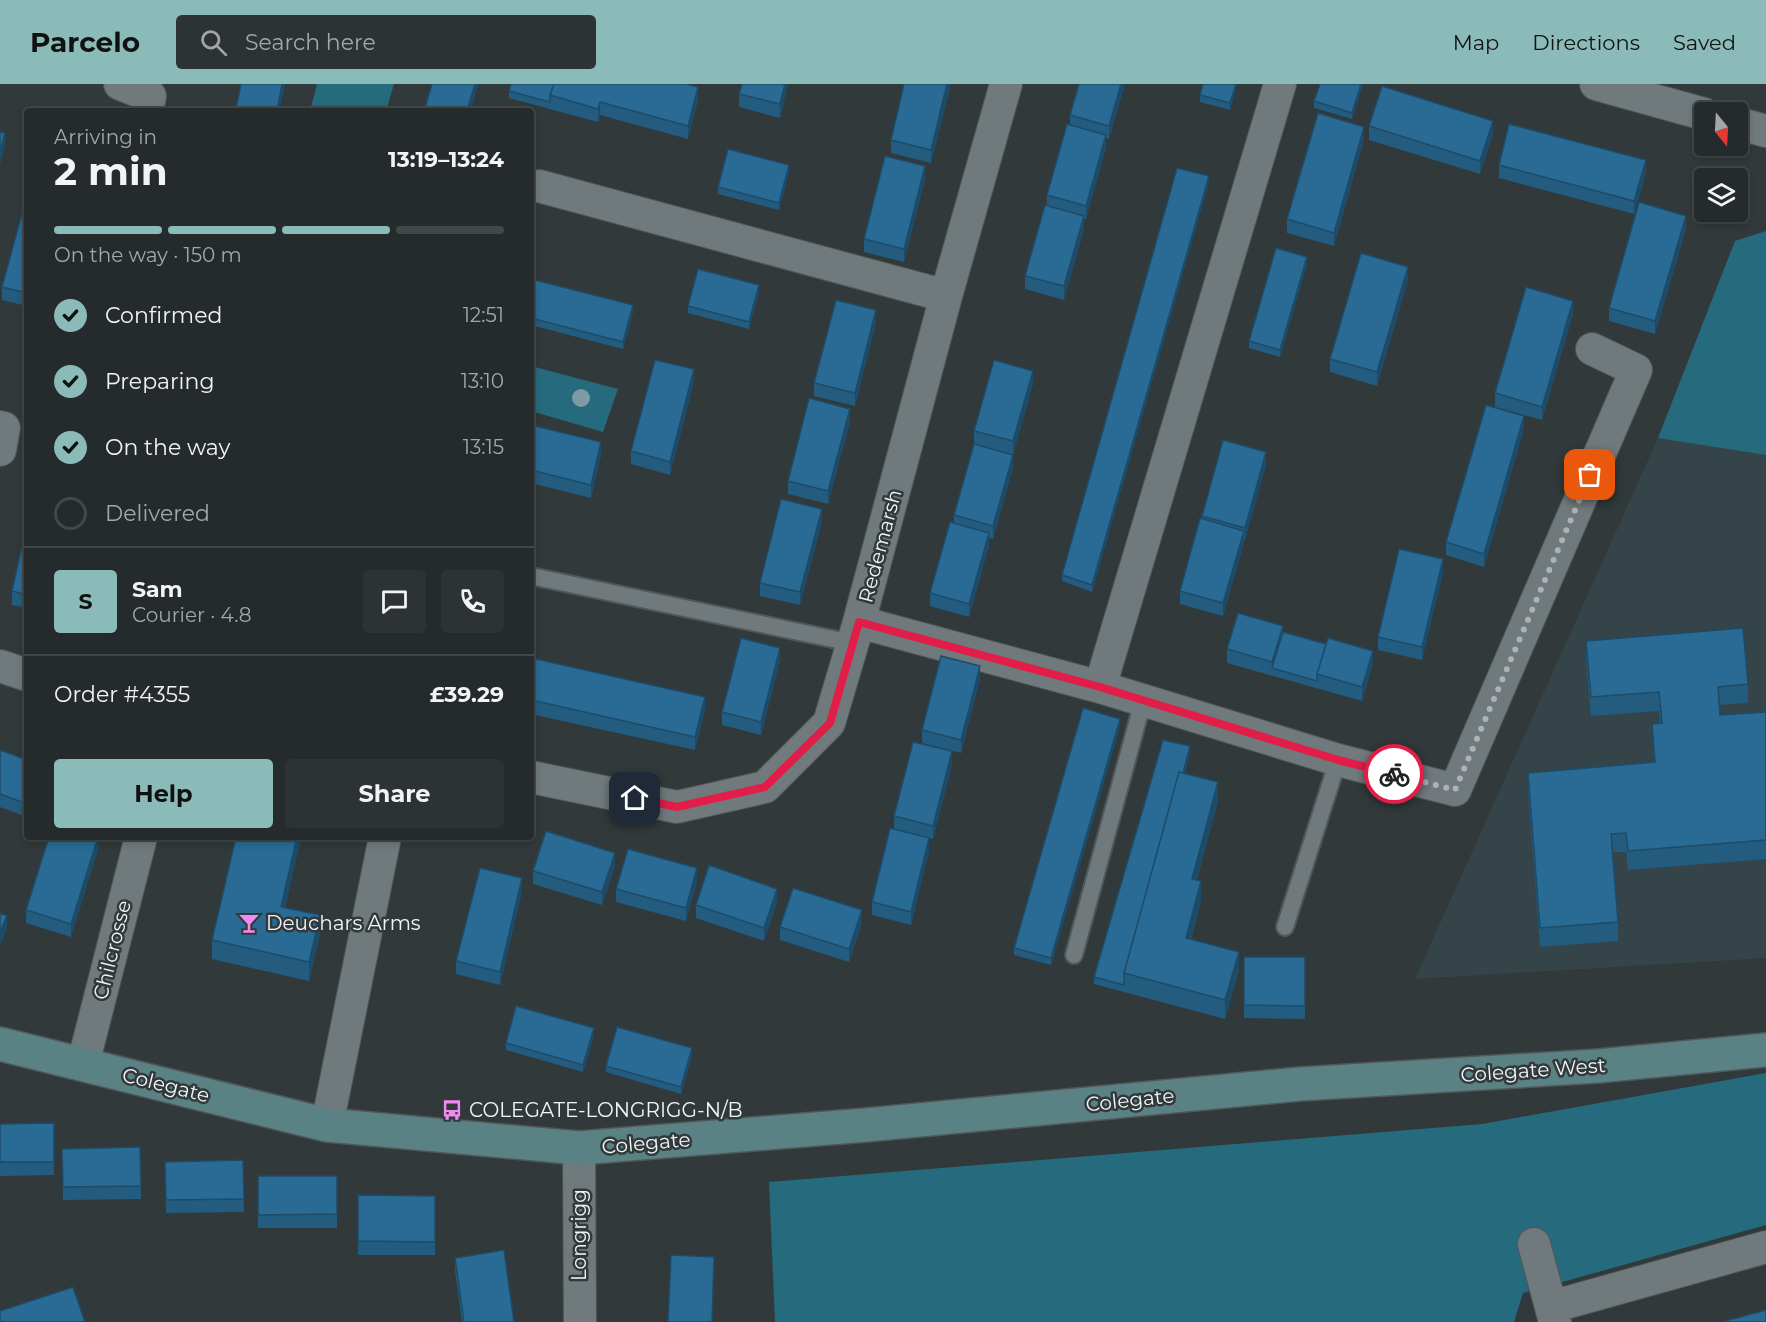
<!DOCTYPE html>
<meta charset="utf-8">
<style>
:root{--surface:#252b2c;--page:#2d3334;--text:#f1f3f6;--muted:#a3a7a9;--line:#424748;--accent:#8bbbb9}
body{margin:0;font-family:Montserrat,sans-serif;background:var(--page);color:var(--text);height:100vh;display:flex;flex-direction:column;font-size:22px;white-space:nowrap}
*{box-sizing:border-box;margin:0}
p{font-size:20px;color:var(--muted)}
.icon{flex:none;width:33px;height:33px;fill:none;stroke:currentColor;stroke-width:2;stroke-linecap:round;stroke-linejoin:round}
.map{position:relative;flex:1;overflow:hidden}
.details{position:absolute;left:24px;top:24px;width:510px;height:732px;display:flex;flex-direction:column;background:var(--surface);border-radius:6px;box-shadow:0 3px 9px #0003,0 0 0 2px var(--line)}
.details>*{flex:none}
.needle{width:39px;rotate:162deg}
.tools{position:absolute;left:1694px;top:18px;display:grid;gap:12px}
.tools a{display:grid;place-items:center;width:54px;height:54px;border-radius:6px;background:var(--surface);box-shadow:0 3px 9px #0003,0 0 0 2px var(--line);font-size:30px}
.pin{position:absolute;display:grid;place-items:center;width:51px;height:51px;color:#fff;margin:-26px;border-radius:12px;box-shadow:0 3px 9px #0006}
.courier{position:absolute;display:grid;place-items:center;width:60px;height:60px;margin:-30px;border:4px solid #e11d48;border-radius:50%;background:#fff;color:#222;box-shadow:0 2px 8px #0007}
.headline em{font-style:normal;font-weight:700}
.headline div{display:flex;flex-direction:column-reverse}
.headline{display:flex;align-items:center;justify-content:space-between;height:102px;padding:0 30px}
h1{font-size:39px;font-weight:700;line-height:45px}
.bar{display:grid;grid-template-columns:repeat(4,1fr);gap:9px 6px;align-content:center;height:72px;padding:0 30px}
.bar i{height:8px;border-radius:4px;background:var(--line)}
.bar .current{background:var(--accent)}
.bar p{grid-column:span 4}
.line{display:flex;align-items:center;gap:15px;padding:0 30px;border-top:2px solid var(--line)}
.line div{flex:1}
.round{display:grid;place-items:center;flex:none;width:63px;height:63px;border-radius:6px;background:var(--page)}
ol{padding:0 30px;list-style:none}
li{display:flex;align-items:center;gap:18px;height:66px}
li p{margin-inline-start:auto}
li .icon{padding:6px;border-radius:50%;background:var(--accent);color:#111;stroke-width:4}
li:last-child{color:var(--muted)}
li i{width:33px;height:33px;border:3px solid var(--line);border-radius:50%}
.button{display:flex;gap:12px;margin-top:auto;padding:12px 30px}
.button a{flex:1;height:69px;border-radius:6px;background:var(--accent);color:#111;font-size:24px;font-weight:700;line-height:69px;text-align:center}
.button a+a{background:var(--page);color:var(--text)}
header{display:flex;align-items:center;gap:36px;box-sizing:border-box;height:84px;padding:0 30px;background:var(--accent);color:#111}
header strong{font-size:28px}
nav{display:flex;gap:33px;margin-inline-start:auto;font-size:21px}
.search{width:420px;height:54px;background:var(--page);display:flex;align-items:center;gap:15px;box-sizing:border-box;padding:0 21px;border-radius:6px;color:var(--muted);font-size:22px}
.map>svg:first-child{display:block}
.built{fill:#354449}
.green{fill:#256b7d}
.lines{fill:none;stroke-linecap:round;stroke-linejoin:round}
.lane-casing{stroke:#515759;stroke-width:20}
.street-casing{stroke:#515759;stroke-width:34}
.secondary-casing{stroke:#515759;stroke-width:36}
.lane{stroke:#70797c;stroke-width:16}
.street{stroke:#70797c;stroke-width:32}
.secondary{stroke:#5a8284;stroke-width:33}
.tree{fill:#7e9aa2}
.wall{fill:#235c7f}
.shaded-wall{fill:#1d4b68}
.building{fill:#296b94;stroke:#1d4b68;stroke-width:1.5}
.done{stroke:#adb3b5;stroke-width:6;stroke-dasharray:0 10.8}
.route{stroke:#e11d48;stroke-width:8}
.labels{text-anchor:middle;stroke-width:5;stroke-linejoin:round;paint-order:stroke}
.street-label{font-size:20px;fill:#f0f5f7;stroke:#31393b}
.poi-label{font-size:20px;fill:#f0f5f7;stroke:#31393b;text-anchor:start}
</style>
<header>
<strong>Parcelo</strong>
<div class="search"><svg class="icon" aria-label="search" viewBox="0 0 24 24"><circle cx="10" cy="10" r="6"/><path d="M15 15l6 6"/></svg>Search here</div>
<nav><a>Map</a><a>Directions</a><a>Saved</a></nav>
</header>
<div class="map">
<svg width="1766" height="1238" viewBox="0 0 1766 1238">
<rect width="100%" height="100%" fill="#31393b"/>
<path class="built" d="M1766,147V874L1415,895L1658,354L1735,157Z"/>
<path class="green" d="M317,0H394L386,27H310Z
M1766,147V371L1658,354L1735,157Z
M531,282L618,305L603,348L531,327Z
M1766,989V1141L1523,1209L1514,1238H775L769,1098L1482,1040Z"/>
<g class="lines">
<g class="lane-casing">
<path id="lane" d="M531,492L852,559
M1285,843L1338,676
M1074,871L1143,617"/>
</g>
<g class="street-casing">
<path id="street" d="M120,0L150,12L147,27
M1596,0L1704,30
M1737,39L1766,47
M539,102L946,212
M0,343L4,344L0,366
M859,538L1100,603L1338,676L1455,706L1636,286L1592,265
M0,582L27,591
M1100,603L1280,0
M531,693L677,723L765,703L829,639L859,538L946,212L1006,0
M83,980L141,753
M327,1041L385,753
M579,1064L580,1238
M1534,1160L1555,1238
M1551,1223L1766,1163"/>
</g>
<g class="secondary-casing">
<path id="secondary" d="M0,960L327,1041L579,1064L866,1041L1300,1000L1598,982L1766,966"/>
</g>
<use href="#lane" class="lane"/>
<use href="#street" class="street"/>
<use href="#secondary" class="secondary"/>
</g>
<circle class="tree" cx="581" cy="314" r="9"/>
<path class="wall" d="M285,0L279,27H236V24Z
M788,0L780,34L739,23V10Z
M951,0L931,79L891,69V56Z
M1125,0L1109,55L1106,54V64L1086,135H1084V145L1064,216L1025,205V192L1047,121V111L1070,41V31Z
M1203,0H1237L1230,26L1200,18V11Z
M1320,0H1363L1352,35L1314,24V17Z
M509,7L698,16L688,55L600,31L598,38L509,14Z
M1369,42L1493,50L1480,90L1369,56Z
M1364,56L1334,162L1287,149V135Z
M1499,81L1646,89L1634,130L1499,94Z
M789,88L779,126L718,110V103Z
M925,95L904,178L864,168V155Z
M1209,98L1092,508L1062,497V491Z
M27,111V222L2,216V203Z
M1686,145L1655,250L1609,237V224Z
M1307,180L1280,273L1249,264V257Z
M531,195L633,228L623,265L531,241Z
M1408,196L1377,302L1330,288V275Z
M759,208L749,245L688,229V222Z
M1573,230L1542,336L1495,323V309Z
M876,239L855,322L814,312V299Z
M694,298L670,391L631,380V367Z
M1033,300L1013,371L974,360V347Z
M850,338L828,420L788,410V397Z
M531,341L601,371L591,414L531,399Z
M1524,345L1484,483L1446,471V458Z
M1266,381L1223,532L1180,520V507L1202,435V432Z
M1013,384L993,455L989,454V462L969,533L930,522V509L954,439V431Z
M822,438L800,521L760,512V499Z
M27,463V524L12,521V507Z
M1443,488L1422,576L1378,566V553Z
M1283,548L1373,580L1362,617L1227,579V565Z
M1586,557L1748,600V619L1719,621L1720,631L1766,628V775L1628,786L1626,768H1612L1618,838V857L1540,863L1528,707V689L1654,678L1652,640H1660L1659,627L1591,632L1586,576Z
M780,577L761,651L722,641V628Z
M531,595L705,626L695,666L531,630Z
M980,595L961,669L922,659V646Z
M1120,642L1051,881L1014,871V864Z
M0,666L27,676V733L0,723Z
M1190,669L1185,689L1218,717L1197,796L1201,816L1191,856L1239,887L1225,935L1094,900V893Z
M952,681L933,755L929,754V767L911,841L872,831V818L894,745V732Z
M300,753V758L285,824L320,850L309,897L212,875V856Z
M98,765L71,853L26,839V826Z
M615,782L602,821L533,800V787Z
M697,797L686,837L616,818V805Z
M522,807L500,901L456,890V877Z
M777,818L764,857L696,834V821Z
M862,839L849,878L780,856V843Z
M1244,873H1305V935L1244,934Z
M594,951L583,988L506,966V959Z
M692,971L681,1010L606,988V982Z
M54,1039V1091L0,1092V1040Z
M140,1063L141,1115L63,1116L62,1065Z
M243,1076L244,1128L166,1129L165,1078Z
M258,1092H337V1144H258Z
M358,1111L435,1112V1171H358Z
M455,1174L514,1238H462L455,1187Z"/>
<path class="shaded-wall" d="M282,0H285L279,27H277Z
M475,0H478V1L471,27H467Z
M785,0H788L780,34V20Z
M947,0H951L931,79V66Z
M1121,0H1125L1109,55V42Z
M1236,0H1237L1230,26V19Z
M1361,0H1363L1352,35V29Z
M698,3V16L688,55V42Z
M600,18V31L598,38V25Z
M1493,37V50L1480,90V77Z
M1364,43V56L1334,162V149Z
M5,49V63L0,81V68Z
M1106,51V64L1086,135V122Z
M1646,76V89L1634,130V117Z
M789,81V88L779,126V119Z
M925,82V95L904,178V165Z
M1209,92V98L1092,508V501Z
M1084,132V145L1064,216V202Z
M1686,132V145L1655,250V237Z
M1307,173V180L1280,273V266Z
M1408,183V196L1377,302V288Z
M759,201V208L749,245V238Z
M1573,217V230L1542,336V323Z
M633,221V228L623,265V258Z
M876,226V239L855,322V309Z
M694,285V298L670,391V378Z
M1033,287V300L1013,371V357Z
M850,325V338L828,420V407Z
M1524,332V345L1484,483V470Z
M601,358V371L591,414V401Z
M1266,368V381L1245,457V444Z
M1013,371V384L993,455V442Z
M822,425V438L800,521V508Z
M1244,447V460L1223,532V519Z
M989,449V462L969,533V520Z
M1443,475V488L1422,576V563Z
M1283,542V555L1272,584V578Z
M780,564V577L761,651V638Z
M1373,567V580L1362,617V603Z
M980,582V595L961,669V656Z
M705,613V626L695,666V653Z
M1120,635V642L1051,881V874Z
M1190,662V669L1129,890Z
M952,667V681L933,755V742Z
M1218,698V717L1192,814V795Z
M98,753V765L71,853V840Z
M297,753H300V758L281,842V823Z
M929,754V767L911,841V828Z
M615,769V782L602,821V808Z
M697,784V797L686,837V824Z
M522,794V807L500,901V888Z
M1201,797V816L1186,873V854Z
M777,805V818L764,857V844Z
M862,826V839L849,878V865Z
M320,831V850L309,897V878Z
M7,832V845L0,862V848Z
M1239,868V887L1225,935V916Z
M594,944V951L583,988V981Z
M692,964V971L681,1010V1003Z"/>
<path class="building" d="M241,0H282L277,27H248L236,24Z
M432,0H475L467,27H424Z
M511,0H554L550,11V18L509,7Z
M554,0H686L698,3L688,42L600,18L598,25L550,11Z
M742,0H785L780,20L739,10Z
M904,0H947L931,66L891,56Z
M1079,0H1121L1109,42L1070,31Z
M1203,0H1236L1230,19L1200,11Z
M1320,0H1361L1352,29L1314,17Z
M1382,2L1493,37L1480,77L1369,42Z
M1318,29L1364,43L1334,149L1287,135Z
M1067,40L1106,51L1086,122L1047,111Z
M1509,40L1646,76L1634,117L1499,81Z
M0,48L5,49L0,68Z
M728,65L789,81L779,119L718,103Z
M885,72L925,82L904,165L864,155Z
M1177,84L1209,92L1092,501L1062,491Z
M27,111V209L2,203Z
M1639,118L1686,132L1655,237L1609,224Z
M1045,121L1084,132L1064,202L1025,192Z
M1276,164L1307,173L1280,266L1249,257Z
M1361,169L1408,183L1377,288L1330,275Z
M698,185L759,201L749,238L688,222Z
M531,195L633,221L623,258L531,234Z
M1526,203L1573,217L1542,323L1495,309Z
M836,216L876,226L855,309L814,299Z
M655,276L694,285L670,378L631,367Z
M994,276L1033,287L1013,357L974,347Z
M809,314L850,325L828,407L788,397Z
M1486,321L1524,332L1484,470L1446,458Z
M531,341L601,358L591,401L531,386Z
M1223,356L1266,368L1245,444L1202,432Z
M974,360L1013,371L993,442L954,431Z
M781,415L822,425L800,508L760,499Z
M1200,434L1244,447L1223,519L1180,507Z
M950,438L989,449L969,520L930,509Z
M22,462L27,463V511L12,507Z
M1399,465L1443,475L1422,563L1378,553Z
M1238,529L1283,542L1272,578L1227,565Z
M1743,544L1748,600L1718,603L1720,631L1766,628V756L1628,767L1626,749L1611,750L1618,838L1540,844L1528,689L1655,678L1652,640L1662,639L1659,608L1591,613L1586,557Z
M1283,548L1326,560L1317,590V597L1272,584Z
M741,554L780,564L761,638L722,628Z
M1328,554L1373,567L1362,603L1317,590Z
M941,572L980,582L961,656L922,646Z
M536,575L705,613L695,653L531,616V595Z
M1083,624L1120,635L1051,874L1014,864Z
M1163,656L1190,662L1183,689L1179,688L1124,889V901L1094,893Z
M913,658L952,667L933,742L894,732Z
M0,666L27,676V720L0,710Z
M1179,688L1218,698L1192,795L1201,797L1186,854L1239,868L1225,916L1124,889Z
M890,744L929,754L911,828L872,818Z
M546,747L615,769L602,808L533,787Z
M49,753H98L71,840L26,826Z
M236,753H297L281,823L320,831L309,878L212,856Z
M628,765L697,784L686,824L616,805Z
M709,781L777,805L764,844L696,821Z
M480,784L522,794L500,888L456,877Z
M793,804L862,826L849,865L780,843Z
M0,829L7,832L0,848Z
M1244,873H1305V922L1244,921Z
M516,922L594,944L583,981L506,959Z
M617,943L692,964L681,1003L606,982Z
M54,1039V1078H0V1040Z
M140,1063L141,1102L63,1103L62,1065Z
M243,1076L244,1115L166,1116L165,1078Z
M258,1092H337V1130L258,1131Z
M358,1111L435,1112V1158L358,1157Z
M504,1166L514,1238H464L455,1174Z
M671,1171L714,1173L712,1238H668Z
M73,1203L85,1238H0V1227Z
M1766,1226V1238H1722Z"/>
<g class="lines">
<path class="done" d="M1394,690L1455,706L1590,391"/>
<path class="route" d="M635,714L677,723L765,703L830,639L859,538L1100,603L1338,676L1394,690"/>
</g>
<defs>
<g id="bar-bare" transform="scale(1.62)"><path d="M-6-5H6L.8 .8V4.5H3.5V6h-7V4.5H-.8V.8Z" fill="#f38af1" stroke="#31393b" stroke-width="2.5" paint-order="stroke"/></g>
<g id="bus-bare" transform="scale(1.62)"><path d="M-5-6H5V4H4V6H2V4H-2V6H-4V4H-5ZM-3.5-4V0h7V-4ZM-3.5 1.2v1.5H-2V1.2ZM2 1.2v1.5H3.5V1.2Z" fill="#f38af1" stroke="#31393b" stroke-width="2.5" paint-order="stroke"/></g>
</defs>
<g fill-rule="evenodd">
<use href="#bar-bare" x="249" y="839"/>
<use href="#bus-bare" x="452" y="1026"/>
</g>
<g class="labels">
<g class="street-label">
<text transform="translate(880 462) rotate(-75)" y="7">Redemarsh</text>
<text transform="translate(112 866) rotate(-76)" y="7">Chilcrosse</text>
<text transform="translate(1533 986) rotate(-4)" y="7">Colegate West</text>
<text transform="translate(166 1001) rotate(14)" y="7">Colegate</text>
<text transform="translate(1130 1016) rotate(-6)" y="7">Colegate</text>
<text transform="translate(646 1059) rotate(-5)" y="7">Colegate</text>
<text transform="translate(579 1151) rotate(-90)" y="7">Longrigg</text>
</g>
<g class="poi-label">
<text x="266" y="846">Deuchars Arms</text>
<text x="469" y="1033">COLEGATE-LONGRIGG-N/B</text>
</g>
</g>
</svg>
<div class="tools">
<a><svg class="needle" viewBox="-14 -14 28 28"><path d="M0-13l5 13h-10z" fill="#e53935"/><path d="M0 13l5-13h-10z" fill="#a3a7a9"/></svg></a>
<a><svg class="icon" aria-label="layers" viewBox="0 0 24 24"><path d="M12 4l9 5-9 5-9-5zM3 14l9 5 9-5"/></svg></a>
</div>
<div class="pin" style="left:1590px;top:391px;background:#ea580c"><svg class="icon" aria-label="bag" viewBox="0 0 24 24"><path d="M5 8h14l-1 12H6zM9 8a3 3 0 0 1 6 0"/></svg></div>
<div class="pin" style="left:635px;top:714px;background:#1f2937"><svg class="icon" aria-label="home" viewBox="0 0 24 24"><path d="M3 11l9-7 9 7M6 9v11h12V9"/></svg></div>
<div class="courier" style="left:1394px;top:690px"><svg class="icon" aria-label="bike" viewBox="0 0 24 24"><circle cx="6" cy="16" r="4"/><circle cx="18" cy="16" r="4"/><path d="M6 16l4-8h5l3 8M10 8l3 8H6M13 5h3"/></svg></div>
<section class="details">
<div class="headline"><div><h1>2 min</h1><p>Arriving in</p></div><em>13:19–13:24</em></div>
<div class="bar"><i class="current"></i><i class="current"></i><i class="current"></i><i></i><p>On the way · 150 m</p></div>
<ol>
<li><svg class="icon" aria-label="check" viewBox="0 0 24 24"><path d="M5 12l5 5 9-10"/></svg>Confirmed<p>12:51</p></li>
<li><svg class="icon" aria-label="check" viewBox="0 0 24 24"><path d="M5 12l5 5 9-10"/></svg>Preparing<p>13:10</p></li>
<li><svg class="icon" aria-label="check" viewBox="0 0 24 24"><path d="M5 12l5 5 9-10"/></svg>On the way<p>13:15</p></li>
<li><i></i>Delivered</li>
</ol>
<div class="line" style="height:108px"><b class="round" style="background:var(--accent);color:#111">S</b><div><b>Sam</b><p>Courier · 4.8</p></div><a class="round"><svg class="icon" aria-label="chat" viewBox="0 0 24 24"><path d="M4 5h16v11H9l-5 4z"/></svg></a><a class="round"><svg class="icon" aria-label="phone" viewBox="0 0 24 24"><path d="M5 4h4l2 5-3 2q2 4 5 5l2-3 5 2v4C11 20 4 13 5 4z"/></svg></a></div>
<div class="line" style="height:78px"><div>Order #4355</div><b>£39.29</b></div>
<div class="button"><a>Help</a><a>Share</a></div>
</section>
</div>
